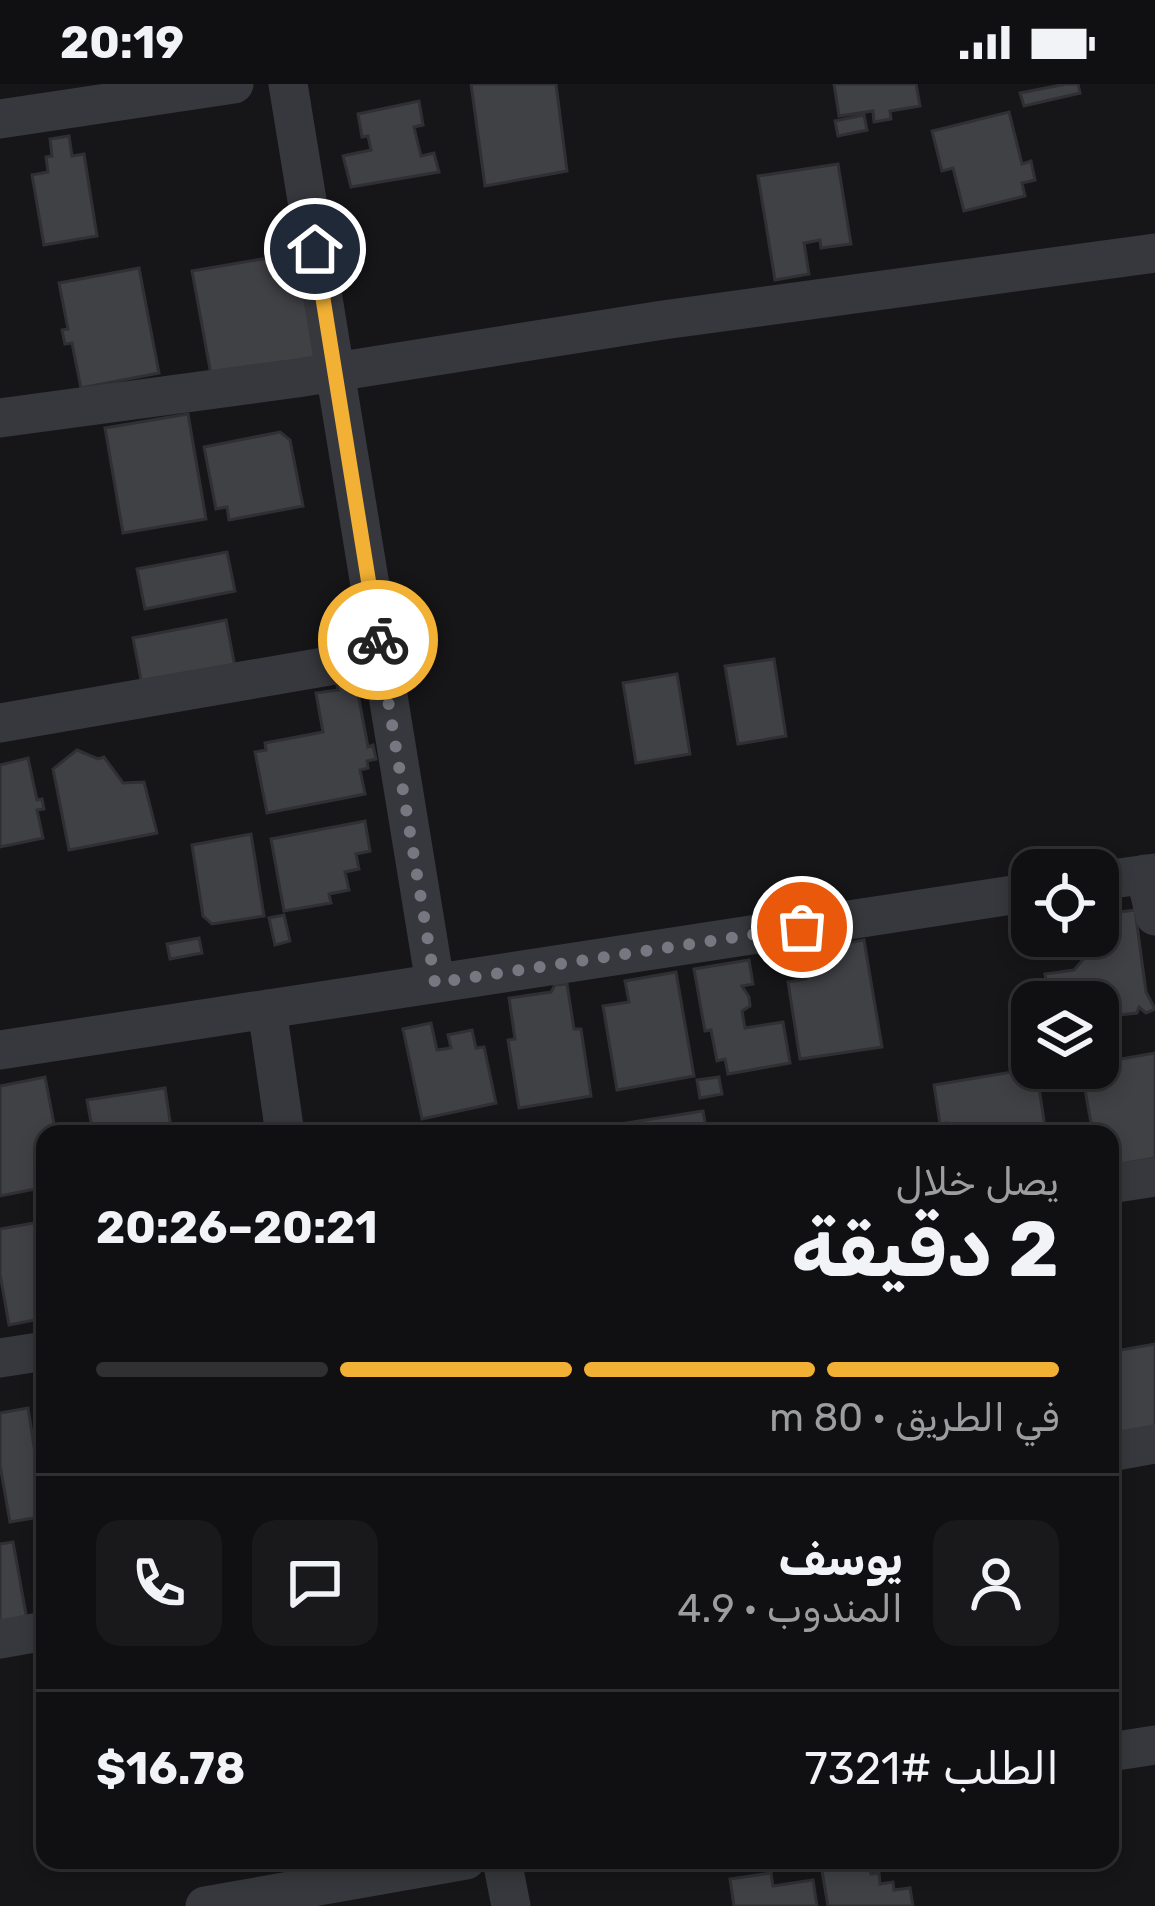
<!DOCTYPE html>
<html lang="ar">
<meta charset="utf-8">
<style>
:root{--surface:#101012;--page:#19191b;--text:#f1f3f6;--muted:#9c9d9f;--line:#303032;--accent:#f2b134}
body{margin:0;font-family:Rubik,"Noto Naskh Arabic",sans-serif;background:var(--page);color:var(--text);direction:rtl;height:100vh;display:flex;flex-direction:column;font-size:45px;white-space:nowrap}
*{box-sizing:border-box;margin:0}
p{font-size:39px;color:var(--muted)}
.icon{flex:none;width:66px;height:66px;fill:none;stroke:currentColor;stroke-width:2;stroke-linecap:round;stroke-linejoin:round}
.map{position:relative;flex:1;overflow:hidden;direction:ltr}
.panel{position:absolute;left:36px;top:1041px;width:1083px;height:744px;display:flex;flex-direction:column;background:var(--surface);border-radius:24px;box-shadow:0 6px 18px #0003,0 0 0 3px var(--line);direction:rtl}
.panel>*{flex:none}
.controls{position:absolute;left:1011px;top:765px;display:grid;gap:24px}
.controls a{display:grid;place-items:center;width:108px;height:108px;border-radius:24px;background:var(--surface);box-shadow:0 6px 18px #0003,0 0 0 3px var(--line);font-size:60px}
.pin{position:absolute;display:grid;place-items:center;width:102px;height:102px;color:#fff;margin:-51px;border:6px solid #fff;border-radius:50%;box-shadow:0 3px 12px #0007}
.courier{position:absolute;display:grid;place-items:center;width:120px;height:120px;margin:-60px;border:9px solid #f2b134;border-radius:50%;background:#fff;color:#222;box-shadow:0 3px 15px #0007}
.summary em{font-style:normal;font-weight:700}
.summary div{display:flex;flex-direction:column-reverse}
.summary{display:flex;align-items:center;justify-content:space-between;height:204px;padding:0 60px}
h1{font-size:78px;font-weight:700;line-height:90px}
.bar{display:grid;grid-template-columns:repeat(4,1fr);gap:18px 12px;align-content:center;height:144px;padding:0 60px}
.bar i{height:15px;border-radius:9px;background:var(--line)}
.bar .active{background:var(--accent)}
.bar p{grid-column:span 4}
.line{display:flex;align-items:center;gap:30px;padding:0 60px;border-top:3px solid var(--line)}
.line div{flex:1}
.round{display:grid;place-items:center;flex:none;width:126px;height:126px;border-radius:24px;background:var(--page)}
.status{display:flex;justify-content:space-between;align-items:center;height:84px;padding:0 60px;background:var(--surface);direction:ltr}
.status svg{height:33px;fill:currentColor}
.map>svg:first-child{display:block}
.building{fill:#404145;stroke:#303034;stroke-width:3}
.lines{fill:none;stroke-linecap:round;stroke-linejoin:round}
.street{stroke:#37383d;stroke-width:39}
.done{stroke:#757880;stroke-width:12;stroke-dasharray:0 21.6}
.route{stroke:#f2b134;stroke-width:15}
</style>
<div class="status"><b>20:19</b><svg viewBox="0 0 49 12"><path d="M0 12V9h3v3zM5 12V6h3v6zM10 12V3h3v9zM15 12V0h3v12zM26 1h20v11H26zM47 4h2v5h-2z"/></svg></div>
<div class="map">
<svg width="1155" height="1822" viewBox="0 0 1155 1822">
<rect width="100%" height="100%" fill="#161618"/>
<path class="building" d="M471,0H556L567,87L485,102Z
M834,0H916L920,22L890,27L891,35L874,38L873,27L839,32Z
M1066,0H1078L1080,9L1024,22L1020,9Z
M419,17L423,41L414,43L421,72L434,69L439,88L351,103L343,72L371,66L368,52L362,53L358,30Z
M1009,28L1022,80L1031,77L1035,96L1022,99L1025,112L964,127L953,84L942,87L932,47Z
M864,31L867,46L838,52L835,37Z
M69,52L72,72L84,70L97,152L44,161L32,91L48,88L46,73L52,72L50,55Z
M838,80L851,160L821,164L820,156L804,159L809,190L775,196L758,92Z
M297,169L317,278L212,296L192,187Z
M139,184L159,289L81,304L72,259L65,260L62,246L68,245L59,199Z
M188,330L206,435L123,449L105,344Z
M280,348L290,356L303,422L229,436L227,423L216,425L204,363Z
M227,468L235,507L145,525L137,485Z
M226,536L235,583L142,601L133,554Z
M774,575L786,652L738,660L725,582Z
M677,590L690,670L636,679L623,599Z
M355,594L368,663L373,661L376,675L367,677L368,684L360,686L365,710L267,729L255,668L266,666L265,659L323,648L316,609L338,606L336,598Z
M77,666L98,675L104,673L123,699L144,698L157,749L69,766L53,685Z
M28,674L37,716L42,715L44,725L37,726L43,754L0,763V681Z
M365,737L370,767L356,770L359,785L345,788L349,806L329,810L331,819L284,827L271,755Z
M251,750L264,832L212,840L203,832L192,761Z
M1135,826L1146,908L1155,925L1146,929L1139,923L1137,929L1098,933V918H1049L1045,890L1074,886L1090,868L1088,852H1098V831Z
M284,831L290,857L275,861L269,834Z
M199,854L202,869L170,875L167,860Z
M864,856L882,963L800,975L788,898L806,895L801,867Z
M749,876L753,900L742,902L749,913L750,922L742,927L745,944L783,938L790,979L728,990L725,975L717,977L711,946L705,947L694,885Z
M676,888L694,992L617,1006L603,922L629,918L625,897Z
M567,900L574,945H581L591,1012L519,1024L508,956L515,955L509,914L551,908L555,901Z
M431,939L437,966L451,964L448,951L472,946L476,964L484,963L496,1019L422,1035L403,945Z
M1155,969V1074L1110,1082V1050H1093L1081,984H1098V979Z
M1036,984L1046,1050H949L947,1039L940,1040L934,1001Z
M45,993L56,1050H45V1103L0,1112V1002Z
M719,993L722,1010L700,1014L697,996Z
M165,1004L172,1050H93L87,1016Z
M703,1027L707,1050H621L620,1040Z
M45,1137V1234L9,1241L0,1190V1145Z
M1155,1260V1346L1110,1367V1268Z
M28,1324L45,1432L10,1438L0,1381V1329Z
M13,1458L31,1558L0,1564V1460Z
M853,1776H868L871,1790L879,1789L880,1800L893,1798L894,1806L910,1804L913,1822H828L821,1781Z
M771,1789L773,1802L813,1796L817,1822H734L730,1795Z"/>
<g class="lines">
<path class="street" d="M288,0L435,899
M0,35L234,0
M0,334L297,294L663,236L1155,169
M0,639L381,573
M1145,790L1155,832
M1098,797L1155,789
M267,925L285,1050
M0,966L1032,808
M1110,1100L1155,1093
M0,1274L45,1267
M1110,1368L1155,1360
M0,1555L45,1547
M1110,1668L1155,1661
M502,1776L511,1822
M205,1822L466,1776"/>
</g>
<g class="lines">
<path class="done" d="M378,556L435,899L802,843"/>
<path class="route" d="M315,165L378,556"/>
</g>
</svg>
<div class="controls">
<a><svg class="icon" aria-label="locate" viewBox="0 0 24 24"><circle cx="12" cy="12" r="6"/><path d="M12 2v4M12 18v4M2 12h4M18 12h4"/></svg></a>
<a><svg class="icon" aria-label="layers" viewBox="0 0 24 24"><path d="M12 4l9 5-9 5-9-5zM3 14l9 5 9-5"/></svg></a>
</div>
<div class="pin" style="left:802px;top:843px;background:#ea580c"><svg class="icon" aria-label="bag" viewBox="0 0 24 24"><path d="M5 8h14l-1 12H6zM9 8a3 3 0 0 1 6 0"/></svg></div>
<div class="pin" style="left:315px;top:165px;background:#1f2937"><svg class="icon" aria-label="home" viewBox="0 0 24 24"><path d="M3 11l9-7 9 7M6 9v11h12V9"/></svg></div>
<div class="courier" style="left:378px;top:556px"><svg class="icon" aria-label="bike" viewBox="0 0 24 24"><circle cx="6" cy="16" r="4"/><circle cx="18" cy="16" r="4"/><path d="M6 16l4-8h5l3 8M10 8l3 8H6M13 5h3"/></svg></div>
<section class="panel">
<div class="summary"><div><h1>2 دقيقة</h1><p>يصل خلال</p></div><em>20:21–20:26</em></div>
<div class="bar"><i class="active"></i><i class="active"></i><i class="active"></i><i></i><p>في الطريق · 80 m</p></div>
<div class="line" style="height:216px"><a class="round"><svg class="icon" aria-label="person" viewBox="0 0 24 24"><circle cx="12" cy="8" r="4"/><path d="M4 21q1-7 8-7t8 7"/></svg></a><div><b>يوسف</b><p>المندوب · 4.9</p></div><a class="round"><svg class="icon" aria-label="chat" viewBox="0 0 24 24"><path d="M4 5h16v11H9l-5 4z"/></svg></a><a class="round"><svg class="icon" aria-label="phone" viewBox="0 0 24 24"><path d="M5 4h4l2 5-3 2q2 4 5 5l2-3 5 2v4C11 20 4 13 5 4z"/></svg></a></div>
<div class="line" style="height:156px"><div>الطلب #7321</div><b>$16.78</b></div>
</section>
</div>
